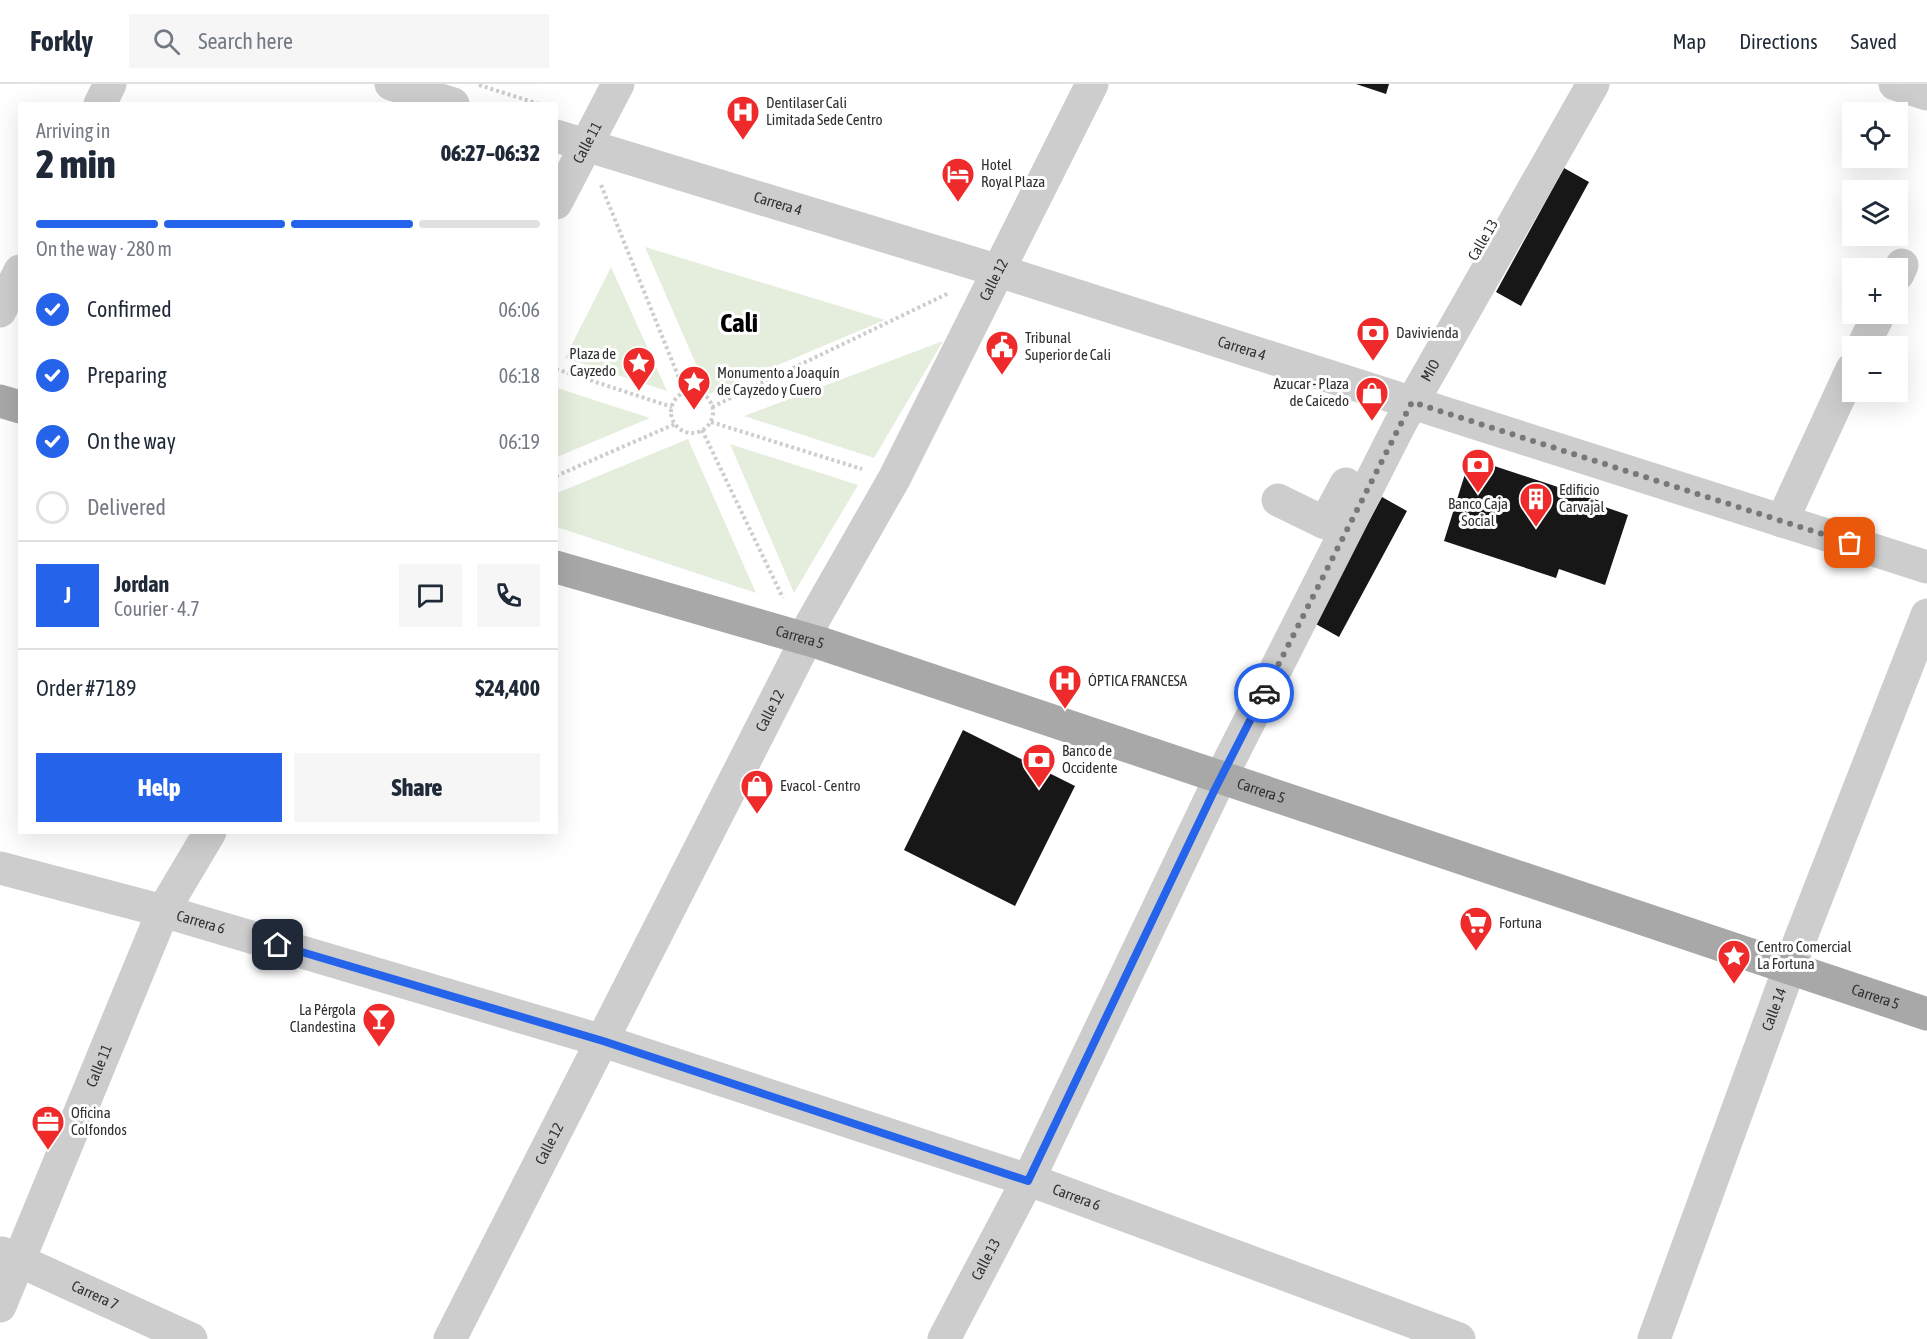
<!DOCTYPE html>
<meta charset="utf-8">
<style>
:root{--surface:#fff;--page:#f6f6f7;--text:#1f2937;--muted:#747a83;--line:#e0e1e3;--accent:#2563eb}
body{margin:0;font-family:"Asap Condensed",sans-serif;background:var(--page);color:var(--text);height:100vh;display:flex;flex-direction:column;font-size:22px;white-space:nowrap}
*{box-sizing:border-box;margin:0}
p{font-size:20px;color:var(--muted)}
.icon{flex:none;width:33px;height:33px;fill:none;stroke:currentColor;stroke-width:2;stroke-linecap:round;stroke-linejoin:round}
.map{position:relative;flex:1;overflow:hidden}
.sheet{position:absolute;left:18px;top:18px;width:540px;height:732px;display:flex;flex-direction:column;background:var(--surface);border-radius:0px;box-shadow:0 6px 24px #0002}
.sheet>*{flex:none}
.buttons{position:absolute;left:1842px;top:18px;display:grid;gap:12px}
.buttons a{display:grid;place-items:center;width:66px;height:66px;border-radius:0px;background:var(--surface);box-shadow:0 6px 24px #0002;font-size:30px}
.pin{position:absolute;display:grid;place-items:center;width:51px;height:51px;color:#fff;margin:-26px;border-radius:12px;box-shadow:0 3px 9px #0006}
.courier{position:absolute;display:grid;place-items:center;width:60px;height:60px;margin:-30px;border:4px solid #2563eb;border-radius:50%;background:#fff;color:#222;box-shadow:0 2px 8px #0007}
.summary em{font-style:normal;font-weight:800}
.summary div{display:flex;flex-direction:column-reverse}
.summary{display:flex;align-items:center;justify-content:space-between;height:102px;padding:0 18px}
h1{font-size:39px;font-weight:800;line-height:45px}
.bar{display:grid;grid-template-columns:repeat(4,1fr);gap:9px 6px;align-content:center;height:72px;padding:0 18px}
.bar i{height:8px;border-radius:4px;background:var(--line)}
.bar .on{background:var(--accent)}
.bar p{grid-column:span 4}
.line{display:flex;align-items:center;gap:15px;padding:0 18px;border-top:2px solid var(--line)}
.line div{flex:1}
.round{display:grid;place-items:center;flex:none;width:63px;height:63px;border-radius:0px;background:var(--page)}
ol{padding:0 18px;list-style:none}
li{display:flex;align-items:center;gap:18px;height:66px}
li p{margin-inline-start:auto}
li .icon{padding:6px;border-radius:50%;background:var(--accent);color:#fff;stroke-width:4}
li:last-child{color:var(--muted)}
li i{width:33px;height:33px;border:3px solid var(--line);border-radius:50%}
.action{display:flex;gap:12px;margin-top:auto;padding:12px 18px}
.action a{flex:1;height:69px;border-radius:0px;background:var(--accent);color:#fff;font-size:24px;font-weight:800;line-height:69px;text-align:center}
.action a+a{background:var(--page);color:var(--text)}
header{display:flex;align-items:center;gap:36px;box-sizing:border-box;height:84px;padding:0 30px;background:var(--surface);border-bottom:2px solid var(--line)}
header strong{font-size:28px}
nav{display:flex;gap:33px;margin-inline-start:auto;font-size:21px}
.search{width:420px;height:54px;background:var(--page);display:flex;align-items:center;gap:15px;box-sizing:border-box;padding:0 21px;border-radius:0px;color:var(--muted);font-size:22px}
.map>svg:first-child{display:block}
.green{fill:#e5eedd}
.building{fill:#171717}
.lines{fill:none;stroke-linecap:round;stroke-linejoin:round}
.path{stroke:#cdcdcd;stroke-width:4;stroke-dasharray:3 3;stroke-linecap:butt}
.minor{stroke:#cdcdcd;stroke-width:33}
.major{stroke:#a8a8a8;stroke-width:33}
.done{stroke:#787878;stroke-width:6;stroke-dasharray:0 10.8}
.route{stroke:#2563eb;stroke-width:8}
.labels{text-anchor:middle;stroke-width:6;stroke-linejoin:round;paint-order:stroke}
.poi-label{font-size:15px;fill:#303030;stroke:#fff;text-anchor:start}
.street-label{font-size:15px;fill:#303030;stroke:#fff}
.town-label{font-size:27px;font-weight:bold;fill:#000;stroke:#fff}
</style>
<header>
<strong>Forkly</strong>
<div class="search"><svg class="icon" aria-label="search" viewBox="0 0 24 24"><circle cx="10" cy="10" r="6"/><path d="M15 15l6 6"/></svg>Search here</div>
<nav><a>Map</a><a>Directions</a><a>Saved</a></nav>
</header>
<div class="map">
<svg width="1927" height="1255" viewBox="0 0 1927 1255">
<rect width="100%" height="100%" fill="#fff"/>
<path class="green" d="M645,163L885,236L709,310Z
M611,183L667,307L565,274Z
M943,257L874,374L744,332Z
M557,304L650,334L557,373Z
M688,355L756,509L557,443V409Z
M730,360L858,401L794,509Z"/>
<path class="building" d="M1356,0H1389L1386,10Z
M1564,84L1589,98L1521,222L1496,208Z
M1470,374L1603,418L1602,422L1628,431L1605,501L1559,485L1556,494L1444,457Z
M1382,413L1407,427L1339,553L1314,539Z
M963,646L1075,702L1015,822L904,766Z"/>
<g class="lines">
<path class="path" d="M479,1L539,20
M601,101L685,309
M556,285L672,323
M671 328a21 21 0 1 1 42 0a21 21 0 1 1-42 0Z
M712,323L949,209
M711,338L862,385
M702,346L783,514
M556,392L675,340"/>
<g class="minor">
<path d="M391,0L453,20"/>
<path d="M1895,0L1927,10"/>
<path d="M100,20L110,0"/>
<path id="s1" d="M556,52L999,187L1927,483"/>
<path id="s2" d="M556,119L618,0"/>
<path d="M1898,190L1902,181"/>
<path d="M0,227L20,187"/>
<path d="M1863,262L1879,230"/>
<path d="M1278,416L1325,439L1346,400"/>
<path d="M1782,437L1852,285"/>
<path id="s3" d="M0,784L163,827L603,957L1046,1102L1459,1255"/>
<path id="s4" d="M2,1169L191,1255"/>
<path id="s5" d="M0,1222L163,827L210,748"/>
<path id="s6" d="M450,1255L800,568L810,542L894,395L1092,0"/>
<path id="s7" d="M944,1255L1035,1082L1214,707L1400,340L1593,0"/>
<path id="s8" d="M1654,1255L1794,871L1927,531"/>
</g>
<g class="major">
<path d="M0,317L20,323"/>
<path id="s9" d="M556,483L820,559L1927,930"/>
</g>
</g>
<g class="lines">
<path class="done" d="M1264,609L1412,318L1850,459"/>
<path class="route" d="M278,861L603,957L1028,1097L1214,707L1264,609"/>
</g>
<defs>
<g id="hospital-pin" transform="scale(1.725)"><path d="M0 17L-7.5 6A9.5 9.5 0 1 1 7.5 6Z" fill="#ef2a2b" stroke="#fff"/><path d="M-5-5h3v3.5h4V-5h3V5h-3V1.5h-4V5h-3Z" fill="#fff"/></g>
<g id="hotel-pin" transform="scale(1.725)"><path d="M0 17L-7.5 6A9.5 9.5 0 1 1 7.5 6Z" fill="#ef2a2b" stroke="#fff"/><path d="M-6-4.5h1.5V1H6V5H4.5V3h-9V5H-6ZM-4 0a1.8 1.8 0 1 1 3.6 0ZM.5 0V-2.5h3Q6-2.5 6 0Z" fill="#fff"/></g>
<g id="bank-pin" transform="scale(1.725)"><path d="M0 17L-7.5 6A9.5 9.5 0 1 1 7.5 6Z" fill="#ef2a2b" stroke="#fff"/><path d="M-6-4H6V4H-6ZM0-2.3a2.3 2.3 0 1 0 0 4.6a2.3 2.3 0 1 0 0-4.6Z" fill="#fff"/></g>
<g id="civic-pin" transform="scale(1.725)"><path d="M0 17L-7.5 6A9.5 9.5 0 1 1 7.5 6Z" fill="#ef2a2b" stroke="#fff"/><path d="M-.6-6.5H3V-4.5H.6V-3L4-1V1h2V6H-6V1h2V-1L-.6-3ZM-1.2 2.5V6h2.4V2.5Z" fill="#fff"/></g>
<g id="sight-pin" transform="scale(1.725)"><path d="M0 17L-7.5 6A9.5 9.5 0 1 1 7.5 6Z" fill="#ef2a2b" stroke="#fff"/><path d="M0-6L1.8-2.2L6-1.7L2.9 1.2L3.7 5.4L0 3.3L-3.7 5.4L-2.9 1.2L-6-1.7L-1.8-2.2Z" fill="#fff"/></g>
<g id="shop-pin" transform="scale(1.725)"><path d="M0 17L-7.5 6A9.5 9.5 0 1 1 7.5 6Z" fill="#ef2a2b" stroke="#fff"/><path d="M-5-2.5h2.3a2.7 3.5 0 0 1 5.4 0H5L5.5 6h-11ZM-1.5-2.5h3a1.5 2.3 0 0 0-3 0Z" fill="#fff"/></g>
<g id="building-pin" transform="scale(1.725)"><path d="M0 17L-7.5 6A9.5 9.5 0 1 1 7.5 6Z" fill="#ef2a2b" stroke="#fff"/><path d="M-4-6H4V6H1V3H-1V6H-4ZM-2.5-4.3h1.7v1.8h-1.7ZM.8-4.3h1.7v1.8H.8ZM-2.5-1h1.7V.8h-1.7ZM.8-1h1.7V.8H.8Z" fill="#fff"/></g>
<g id="supermarket-pin" transform="scale(1.725)"><path d="M0 17L-7.5 6A9.5 9.5 0 1 1 7.5 6Z" fill="#ef2a2b" stroke="#fff"/><path d="M-6-5.5h2.5l.6 2H6L4.5 2H-2.5L-4.4-4H-6ZM-1.5 3.2a1.3 1.3 0 1 0 .1 0ZM3 3.2a1.3 1.3 0 1 0 .1 0Z" fill="#fff"/></g>
<g id="bar-pin" transform="scale(1.725)"><path d="M0 17L-7.5 6A9.5 9.5 0 1 1 7.5 6Z" fill="#ef2a2b" stroke="#fff"/><path d="M-6-5H6L.8 .8V4.5H3.5V6h-7V4.5H-.8V.8Z" fill="#fff"/></g>
<g id="office-pin" transform="scale(1.725)"><path d="M0 17L-7.5 6A9.5 9.5 0 1 1 7.5 6Z" fill="#ef2a2b" stroke="#fff"/><path d="M-6-3h4V-5.5h4V-3h4V5H-6ZM-1-4.5V-3h2v-1.5ZM-6 0V1H6V0Z" fill="#fff"/></g>
</defs>
<g fill-rule="evenodd">
<use href="#hospital-pin" x="743" y="28"/>
<use href="#hotel-pin" x="958" y="90"/>
<use href="#bank-pin" x="1373" y="249"/>
<use href="#civic-pin" x="1002" y="263"/>
<use href="#sight-pin" x="639" y="279"/>
<use href="#sight-pin" x="694" y="298"/>
<use href="#shop-pin" x="1372" y="309"/>
<use href="#bank-pin" x="1478" y="381"/>
<use href="#building-pin" x="1536" y="415"/>
<use href="#hospital-pin" x="1065" y="597"/>
<use href="#bank-pin" x="1039" y="676"/>
<use href="#shop-pin" x="757" y="702"/>
<use href="#supermarket-pin" x="1476" y="839"/>
<use href="#sight-pin" x="1734" y="872"/>
<use href="#bar-pin" x="379" y="935"/>
<use href="#office-pin" x="48" y="1038"/>
</g>
<g class="labels">
<g class="poi-label">
<text x="766" y="24">Dentilaser Cali<tspan x="766" dy="17">Limitada Sede Centro</tspan></text>
<text x="981" y="86">Hotel<tspan x="981" dy="17">Royal Plaza</tspan></text>
<text x="1396" y="254">Davivienda</text>
<text x="1025" y="259">Tribunal<tspan x="1025" dy="17">Superior de Cali</tspan></text>
<text x="616" y="275" text-anchor="end">Plaza de<tspan x="616" dy="17">Cayzedo</tspan></text>
<text x="717" y="294">Monumento a Joaquín<tspan x="717" dy="17">de Cayzedo y Cuero</tspan></text>
<text x="1349" y="305" text-anchor="end">Azucar - Plaza<tspan x="1349" dy="17">de Caicedo</tspan></text>
<text x="1559" y="411">Edificio<tspan x="1559" dy="17">Carvajal</tspan></text>
<text x="1478" y="425" text-anchor="middle">Banco Caja<tspan x="1478" dy="17">Social</tspan></text>
<text x="1088" y="602">ÓPTICA FRANCESA</text>
<text x="1062" y="672">Banco de<tspan x="1062" dy="17">Occidente</tspan></text>
<text x="780" y="707">Evacol - Centro</text>
<text x="1499" y="844">Fortuna</text>
<text x="1757" y="868">Centro Comercial<tspan x="1757" dy="17">La Fortuna</tspan></text>
<text x="356" y="931" text-anchor="end">La Pérgola<tspan x="356" dy="17">Clandestina</tspan></text>
<text x="71" y="1034">Oficina<tspan x="71" dy="17">Colfondos</tspan></text>
</g>
<g class="street-label">
<text dy="5" stroke="none"><textPath href="#s2" startOffset="68">Calle 11</textPath></text>
<text dy="5" stroke="none"><textPath href="#s1" startOffset="232">Carrera 4</textPath></text>
<text transform="translate(1483 156) rotate(-60)" y="5">Calle 13</text>
<text dy="5" stroke="none"><textPath href="#s6" startOffset="1191">Calle 12</textPath></text>
<text dy="5" stroke="none"><textPath href="#s1" startOffset="718">Carrera 4</textPath></text>
<text dy="5" stroke="none"><textPath href="#s7" startOffset="1084">MIO</textPath></text>
<text dy="5" stroke="none"><textPath href="#s9" startOffset="254">Carrera 5</textPath></text>
<text dy="5" stroke="none"><textPath href="#s6" startOffset="705">Calle 12</textPath></text>
<text dy="5" stroke="none"><textPath href="#s9" startOffset="740">Carrera 5</textPath></text>
<text dy="5" stroke="none"><textPath href="#s3" startOffset="208">Carrera 6</textPath></text>
<text dy="5" stroke="none"><textPath href="#s9" startOffset="1388">Carrera 5</textPath></text>
<text dy="5" stroke="none"><textPath href="#s8" startOffset="351">Calle 14</textPath></text>
<text dy="5" stroke="none"><textPath href="#s5" startOffset="260">Calle 11</textPath></text>
<text dy="5" stroke="none"><textPath href="#s6" startOffset="219">Calle 12</textPath></text>
<text dy="5" stroke="none"><textPath href="#s3" startOffset="1126">Carrera 6</textPath></text>
<text dy="5" stroke="none"><textPath href="#s7" startOffset="90">Calle 13</textPath></text>
<text dy="5" stroke="none"><textPath href="#s4" startOffset="102">Carrera 7</textPath></text>
</g>
<g class="town-label">
<text x="739" y="248">Cali</text>
</g>
</g>
</svg>
<div class="buttons">
<a><svg class="icon" aria-label="locate" viewBox="0 0 24 24"><circle cx="12" cy="12" r="6"/><path d="M12 2v4M12 18v4M2 12h4M18 12h4"/></svg></a>
<a><svg class="icon" aria-label="layers" viewBox="0 0 24 24"><path d="M12 4l9 5-9 5-9-5zM3 14l9 5 9-5"/></svg></a>
<a>+</a>
<a>−</a>
</div>
<div class="pin" style="left:1850px;top:459px;background:#ea580c"><svg class="icon" aria-label="bag" viewBox="0 0 24 24"><path d="M5 8h14l-1 12H6zM9 8a3 3 0 0 1 6 0"/></svg></div>
<div class="pin" style="left:278px;top:861px;background:#1f2937"><svg class="icon" aria-label="home" viewBox="0 0 24 24"><path d="M3 11l9-7 9 7M6 9v11h12V9"/></svg></div>
<div class="courier" style="left:1264px;top:609px"><svg class="icon" aria-label="car" viewBox="0 0 24 24"><path d="M5 17H2v-5l4-1 3-4h7l3 4 3 1v5h-3M9 17h6M6 11h13"/><circle cx="7" cy="17" r="2"/><circle cx="17" cy="17" r="2"/></svg></div>
<section class="sheet">
<div class="summary"><div><h1>2 min</h1><p>Arriving in</p></div><em>06:27–06:32</em></div>
<div class="bar"><i class="on"></i><i class="on"></i><i class="on"></i><i></i><p>On the way · 280 m</p></div>
<ol>
<li><svg class="icon" aria-label="check" viewBox="0 0 24 24"><path d="M5 12l5 5 9-10"/></svg>Confirmed<p>06:06</p></li>
<li><svg class="icon" aria-label="check" viewBox="0 0 24 24"><path d="M5 12l5 5 9-10"/></svg>Preparing<p>06:18</p></li>
<li><svg class="icon" aria-label="check" viewBox="0 0 24 24"><path d="M5 12l5 5 9-10"/></svg>On the way<p>06:19</p></li>
<li><i></i>Delivered</li>
</ol>
<div class="line" style="height:108px"><b class="round" style="background:var(--accent);color:#fff">J</b><div><b>Jordan</b><p>Courier · 4.7</p></div><a class="round"><svg class="icon" aria-label="chat" viewBox="0 0 24 24"><path d="M4 5h16v11H9l-5 4z"/></svg></a><a class="round"><svg class="icon" aria-label="phone" viewBox="0 0 24 24"><path d="M5 4h4l2 5-3 2q2 4 5 5l2-3 5 2v4C11 20 4 13 5 4z"/></svg></a></div>
<div class="line" style="height:78px"><div>Order #7189</div><b>$24,400</b></div>
<div class="action"><a>Help</a><a>Share</a></div>
</section>
</div>
